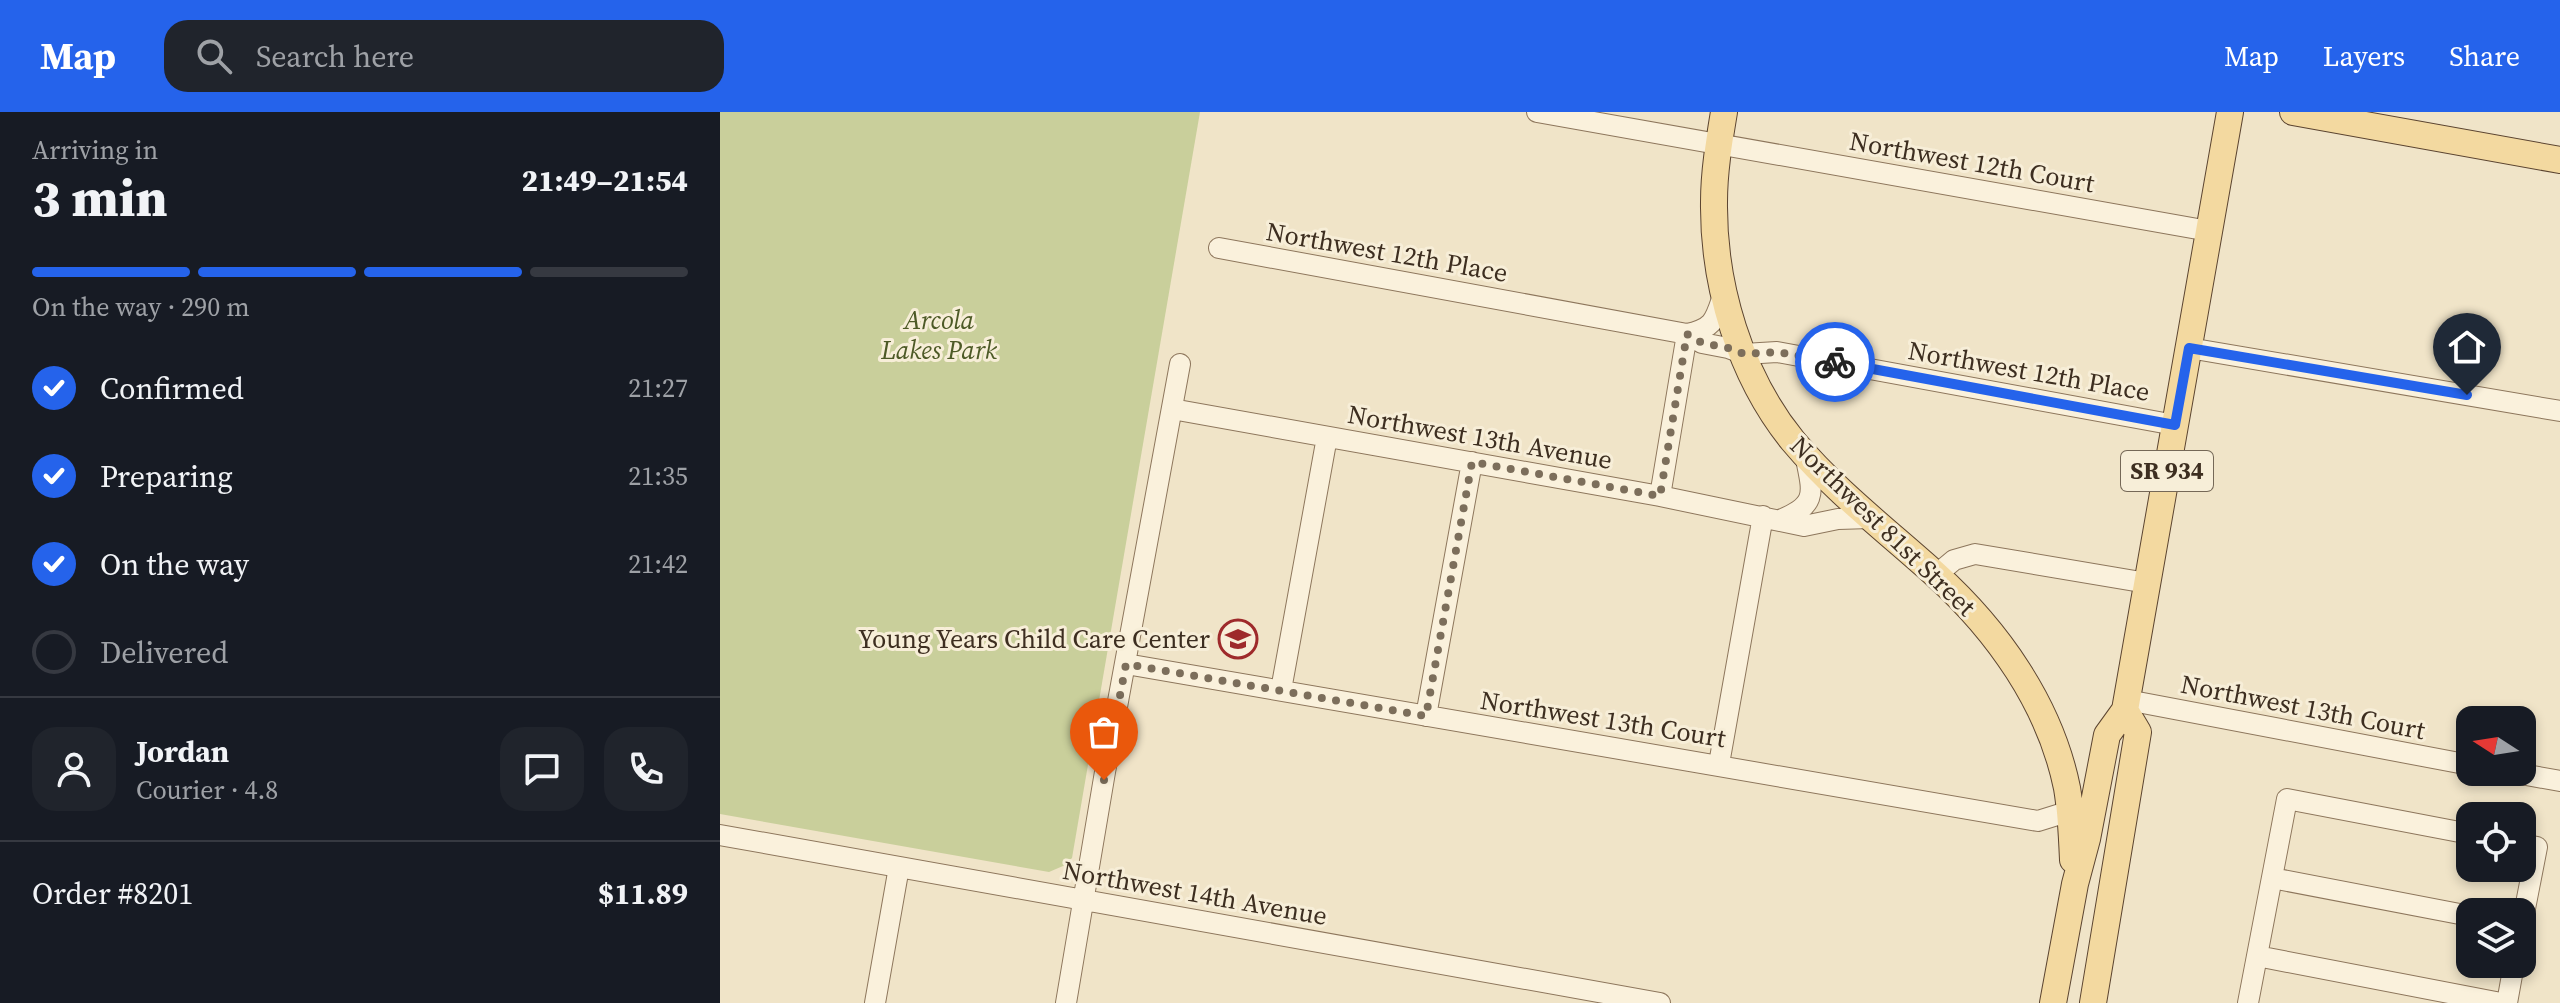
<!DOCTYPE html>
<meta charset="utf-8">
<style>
:root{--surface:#171b24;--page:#20242c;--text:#f1f3f6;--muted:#9ea1a6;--line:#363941;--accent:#2563eb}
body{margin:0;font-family:"Source Serif 4",serif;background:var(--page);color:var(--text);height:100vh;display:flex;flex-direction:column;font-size:30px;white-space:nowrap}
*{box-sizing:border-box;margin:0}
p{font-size:26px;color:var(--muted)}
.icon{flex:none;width:44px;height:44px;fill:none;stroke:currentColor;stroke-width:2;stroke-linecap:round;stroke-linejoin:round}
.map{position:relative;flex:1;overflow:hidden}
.side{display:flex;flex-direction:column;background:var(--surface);width:720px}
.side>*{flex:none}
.needle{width:52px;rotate:282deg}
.fabs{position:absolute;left:1736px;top:594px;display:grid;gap:16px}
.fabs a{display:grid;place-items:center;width:80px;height:80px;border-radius:16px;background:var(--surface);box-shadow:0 4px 12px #0003;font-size:40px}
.pin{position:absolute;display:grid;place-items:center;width:68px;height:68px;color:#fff;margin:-82px -34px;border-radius:50% 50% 50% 0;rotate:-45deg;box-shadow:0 0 8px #0007}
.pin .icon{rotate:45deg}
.courier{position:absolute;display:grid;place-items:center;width:80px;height:80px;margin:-40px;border:6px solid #2563eb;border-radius:50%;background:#fff;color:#222;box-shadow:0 2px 10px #0007}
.summary em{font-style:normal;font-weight:800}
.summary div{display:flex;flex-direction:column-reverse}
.summary{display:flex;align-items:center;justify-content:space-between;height:136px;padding:0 32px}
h1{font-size:52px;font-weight:800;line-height:60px}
.bar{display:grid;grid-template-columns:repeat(4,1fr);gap:12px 8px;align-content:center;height:96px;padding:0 32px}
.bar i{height:10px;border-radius:6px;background:var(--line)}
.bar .active{background:var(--accent)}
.bar p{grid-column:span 4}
.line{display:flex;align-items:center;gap:20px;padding:0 32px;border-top:2px solid var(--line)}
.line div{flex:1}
.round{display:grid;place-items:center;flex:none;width:84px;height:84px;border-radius:24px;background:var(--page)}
ol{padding:0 32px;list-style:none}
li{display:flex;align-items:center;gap:24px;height:88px}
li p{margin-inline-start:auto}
li .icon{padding:8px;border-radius:50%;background:var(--accent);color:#fff;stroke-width:4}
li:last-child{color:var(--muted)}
li i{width:44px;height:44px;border:4px solid var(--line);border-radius:50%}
header{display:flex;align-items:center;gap:48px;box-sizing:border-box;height:112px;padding:0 40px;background:var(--accent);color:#fff}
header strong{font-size:38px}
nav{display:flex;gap:44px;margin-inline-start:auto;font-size:28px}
.search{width:560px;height:72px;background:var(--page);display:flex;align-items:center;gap:20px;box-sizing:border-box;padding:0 28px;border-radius:24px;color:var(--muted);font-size:30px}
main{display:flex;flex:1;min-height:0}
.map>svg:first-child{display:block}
.green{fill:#c9cf9b}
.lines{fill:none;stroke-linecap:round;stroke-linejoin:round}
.minor-casing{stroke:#8d765c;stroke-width:22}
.major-casing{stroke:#5b4430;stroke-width:28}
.minor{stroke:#faf1dc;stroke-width:20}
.major{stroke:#f3d9a0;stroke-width:26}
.done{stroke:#7c6e5b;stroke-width:8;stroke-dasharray:0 14.4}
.route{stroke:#2563eb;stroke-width:10}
.labels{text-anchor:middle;stroke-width:6;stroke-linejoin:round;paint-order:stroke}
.shield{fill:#f7eed8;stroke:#756857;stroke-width:2}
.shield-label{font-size:24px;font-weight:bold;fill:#3d2e20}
.street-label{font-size:26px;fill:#3d2e20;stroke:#f7eed8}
.park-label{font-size:26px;font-style:italic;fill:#4d5a26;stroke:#f7eed8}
.poi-label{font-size:26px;fill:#3d2e20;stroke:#f7eed8;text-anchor:end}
</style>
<header>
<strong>Map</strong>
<div class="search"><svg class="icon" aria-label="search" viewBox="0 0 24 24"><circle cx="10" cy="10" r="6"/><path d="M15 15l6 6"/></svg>Search here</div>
<nav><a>Map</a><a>Layers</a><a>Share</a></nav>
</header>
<main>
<section class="side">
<div class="summary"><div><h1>3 min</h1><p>Arriving in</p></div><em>21:49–21:54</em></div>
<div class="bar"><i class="active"></i><i class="active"></i><i class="active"></i><i></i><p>On the way · 290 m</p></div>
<ol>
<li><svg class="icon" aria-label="check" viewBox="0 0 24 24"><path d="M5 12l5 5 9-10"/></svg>Confirmed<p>21:27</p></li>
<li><svg class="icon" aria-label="check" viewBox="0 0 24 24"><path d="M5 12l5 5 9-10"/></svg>Preparing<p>21:35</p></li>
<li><svg class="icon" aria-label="check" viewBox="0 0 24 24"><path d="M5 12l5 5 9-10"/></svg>On the way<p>21:42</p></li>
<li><i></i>Delivered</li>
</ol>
<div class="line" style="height:144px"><a class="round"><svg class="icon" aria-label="person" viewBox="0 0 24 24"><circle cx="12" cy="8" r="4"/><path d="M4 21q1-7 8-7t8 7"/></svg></a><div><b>Jordan</b><p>Courier · 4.8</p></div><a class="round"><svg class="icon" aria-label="chat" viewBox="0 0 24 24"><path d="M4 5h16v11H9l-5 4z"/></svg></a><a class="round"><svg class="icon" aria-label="phone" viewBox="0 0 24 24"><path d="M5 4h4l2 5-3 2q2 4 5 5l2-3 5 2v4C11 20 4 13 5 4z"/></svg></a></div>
<div class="line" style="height:104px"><div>Order #8201</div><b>$11.89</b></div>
</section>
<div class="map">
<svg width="1840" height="891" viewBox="0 0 1840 891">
<rect width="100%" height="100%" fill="#f0e4c8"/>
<path class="green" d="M0,0H480L352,746L343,754L329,760L0,702Z"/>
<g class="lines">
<g class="minor-casing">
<path id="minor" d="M817,0L1489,119
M499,136L967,222L982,231L1008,236L1024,242L1057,240L1455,313
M967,222C995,216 995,207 1004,181
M1469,236L1840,299
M452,297L940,384L1084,414L1118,407L1150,406
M940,384L967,222
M1060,408C1100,392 1092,379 1085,342
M1216,463L1234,448L1255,442L1427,471
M406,552L1318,709L1350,699
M561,578L607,325
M1407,588L1750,653
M706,604L752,350
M999,652L1043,404
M1790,660L1840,669
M0,723L940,891
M1802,732L1817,735L1802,812
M1552,766L1750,804
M1537,844L1781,891
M155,891L179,755
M346,891L385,660L460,252
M1528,891L1567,687L1750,722
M1787,891L1794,852"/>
</g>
<g class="major-casing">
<path id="major" d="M1004,0C999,30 994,60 994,90C993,173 1020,264 1073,329C1115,379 1166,418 1215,462C1277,518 1330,592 1347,676C1351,699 1352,724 1353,748
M1573,0L1840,48
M1333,891L1355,772L1367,727L1387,623L1405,598L1510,0
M1373,891L1418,620L1405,598"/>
</g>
<use href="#minor" class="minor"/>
<use href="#major" class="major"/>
</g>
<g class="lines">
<path class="done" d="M384,668L406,552L706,604L752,350L940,384L967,222L982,231L1008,236L1024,242L1057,240L1115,250"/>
<path class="route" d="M1115,250L1455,313L1469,236L1747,283"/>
</g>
<defs>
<g id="school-ring" transform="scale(2)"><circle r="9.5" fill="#f7eed8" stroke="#9e2a2b" stroke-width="1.5"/><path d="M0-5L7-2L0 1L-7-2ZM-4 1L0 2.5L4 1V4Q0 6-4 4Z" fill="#9e2a2b"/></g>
</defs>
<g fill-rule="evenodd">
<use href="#school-ring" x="518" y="527"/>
</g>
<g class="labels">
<rect class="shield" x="1401" y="339" width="92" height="40" rx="6"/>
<g class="shield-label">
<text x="1447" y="367">SR 934</text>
</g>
<g class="street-label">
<text transform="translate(1252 50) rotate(10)" y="9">Northwest 12th Court</text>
<text transform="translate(667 140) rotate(10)" y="9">Northwest 12th Place</text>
<text transform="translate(1309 259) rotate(10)" y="9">Northwest 12th Place</text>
<text transform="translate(760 325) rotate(10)" y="9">Northwest 13th Avenue</text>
<text transform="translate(1163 414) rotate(44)" y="9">Northwest 81st Street</text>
<text transform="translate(1583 595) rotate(11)" y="9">Northwest 13th Court</text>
<text transform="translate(883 607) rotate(9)" y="9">Northwest 13th Court</text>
<text transform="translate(475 781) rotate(10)" y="9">Northwest 14th Avenue</text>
</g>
<g class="park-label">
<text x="219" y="217">Arcola<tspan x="219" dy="30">Lakes Park</tspan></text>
</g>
<g class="poi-label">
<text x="490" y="536">Young Years Child Care Center</text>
</g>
</g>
</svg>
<div class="fabs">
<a><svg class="needle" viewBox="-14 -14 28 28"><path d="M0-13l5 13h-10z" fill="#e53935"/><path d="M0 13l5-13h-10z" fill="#9ea1a6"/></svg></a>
<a><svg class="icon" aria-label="locate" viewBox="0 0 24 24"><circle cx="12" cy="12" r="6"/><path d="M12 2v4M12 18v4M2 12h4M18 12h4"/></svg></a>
<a><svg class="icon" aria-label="layers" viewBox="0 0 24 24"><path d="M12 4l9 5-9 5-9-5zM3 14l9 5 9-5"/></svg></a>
</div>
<div class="pin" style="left:384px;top:668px;background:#ea580c"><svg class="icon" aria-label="bag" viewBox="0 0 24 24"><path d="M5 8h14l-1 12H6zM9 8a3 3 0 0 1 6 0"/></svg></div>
<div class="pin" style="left:1747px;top:283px;background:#1f2937"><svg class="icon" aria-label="home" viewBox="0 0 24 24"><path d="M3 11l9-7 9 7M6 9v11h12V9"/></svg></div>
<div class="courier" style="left:1115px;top:250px"><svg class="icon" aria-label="bike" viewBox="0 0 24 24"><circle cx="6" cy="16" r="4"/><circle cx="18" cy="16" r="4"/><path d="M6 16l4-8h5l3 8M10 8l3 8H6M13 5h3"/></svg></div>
</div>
</main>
